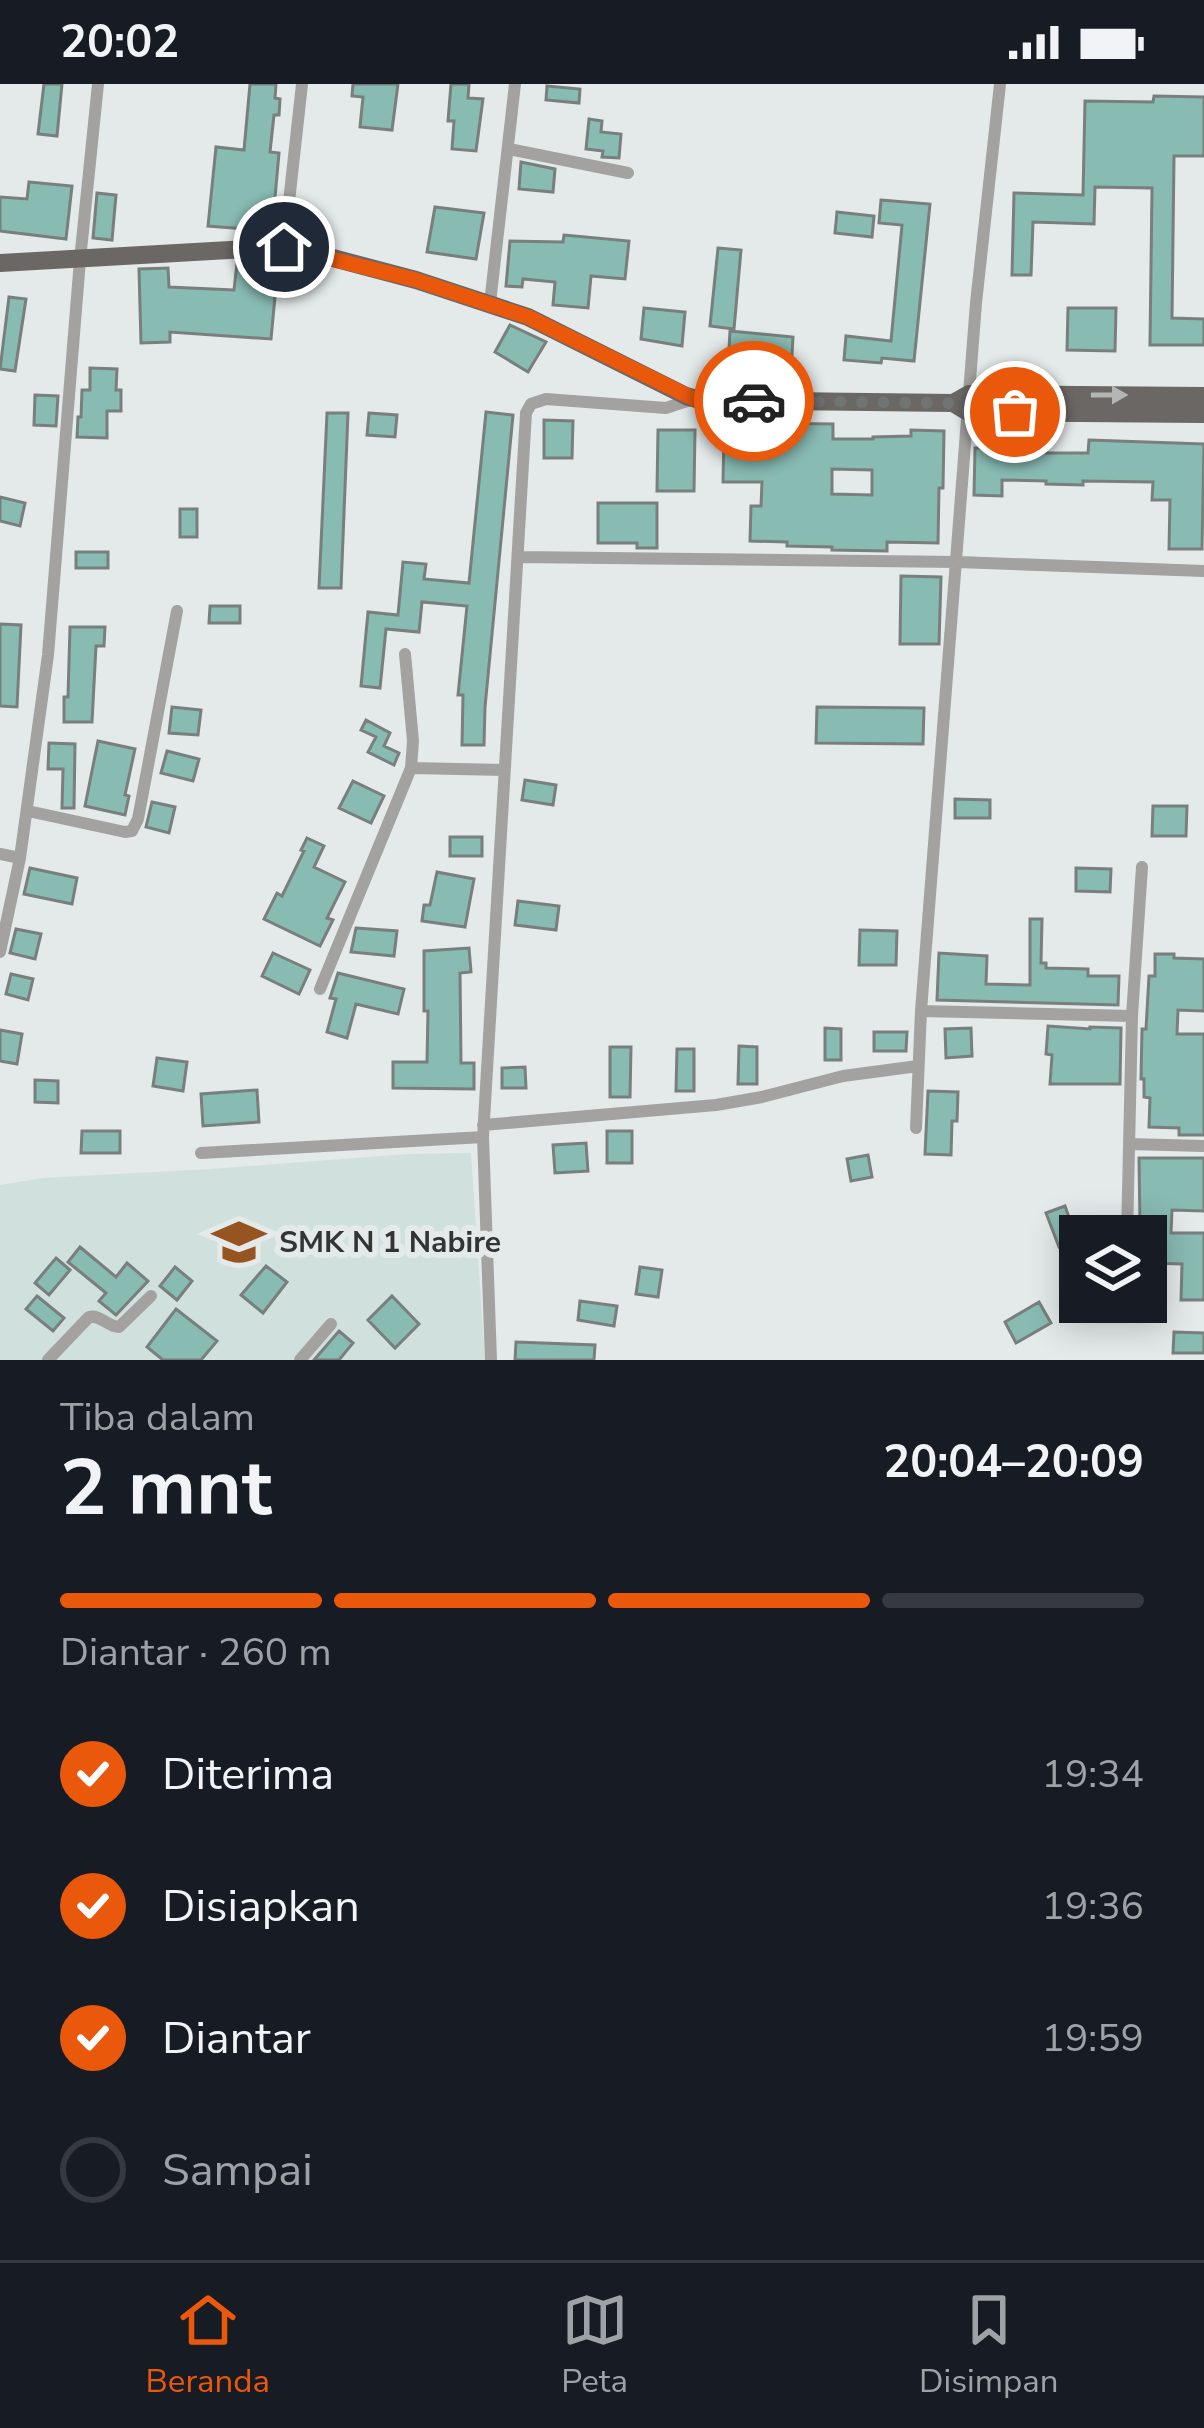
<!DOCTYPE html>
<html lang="id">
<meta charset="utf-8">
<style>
:root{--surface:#171b24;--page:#20242c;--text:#f1f3f6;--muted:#9ea1a6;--line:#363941;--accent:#ea580c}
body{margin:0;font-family:"Nunito Sans",sans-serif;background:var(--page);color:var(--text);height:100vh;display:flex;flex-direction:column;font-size:45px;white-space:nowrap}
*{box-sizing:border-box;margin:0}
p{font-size:39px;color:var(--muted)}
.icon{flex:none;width:66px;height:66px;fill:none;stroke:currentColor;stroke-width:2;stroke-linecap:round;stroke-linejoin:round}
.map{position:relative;height:1276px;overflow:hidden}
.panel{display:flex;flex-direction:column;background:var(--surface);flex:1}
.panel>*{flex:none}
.controls{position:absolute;left:1059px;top:1131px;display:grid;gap:24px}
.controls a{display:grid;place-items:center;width:108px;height:108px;border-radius:0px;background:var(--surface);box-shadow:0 6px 30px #0003;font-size:60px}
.pin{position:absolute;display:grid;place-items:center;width:102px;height:102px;color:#fff;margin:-51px;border:6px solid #fff;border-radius:50%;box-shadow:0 3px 12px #0007}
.courier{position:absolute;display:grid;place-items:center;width:120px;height:120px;margin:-60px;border:9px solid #ea580c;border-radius:50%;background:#fff;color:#222;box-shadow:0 3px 15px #0007}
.headline em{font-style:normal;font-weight:700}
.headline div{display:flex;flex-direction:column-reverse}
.headline{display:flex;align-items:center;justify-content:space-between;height:204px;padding:0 60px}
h1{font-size:78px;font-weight:700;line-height:90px}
.bar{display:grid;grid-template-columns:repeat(4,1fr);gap:18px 12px;align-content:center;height:144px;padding:0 60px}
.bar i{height:15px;border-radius:9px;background:var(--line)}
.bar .current{background:var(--accent)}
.bar p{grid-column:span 4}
ol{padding:0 60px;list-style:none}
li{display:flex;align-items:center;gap:36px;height:132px}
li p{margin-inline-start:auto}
li .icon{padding:12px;border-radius:50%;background:var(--accent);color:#fff;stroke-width:4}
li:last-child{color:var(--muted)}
li i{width:66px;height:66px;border:6px solid var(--line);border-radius:50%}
.status{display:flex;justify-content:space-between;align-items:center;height:84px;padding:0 60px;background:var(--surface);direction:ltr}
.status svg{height:33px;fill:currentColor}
.dock{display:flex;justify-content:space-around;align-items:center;height:168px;border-top:3px solid var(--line);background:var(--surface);font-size:33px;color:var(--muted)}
.dock a{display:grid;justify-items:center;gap:6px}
.dock .current{color:var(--accent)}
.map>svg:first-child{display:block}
.built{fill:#d0e0dd}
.building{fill:#88bbb2;stroke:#787f7d;stroke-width:3;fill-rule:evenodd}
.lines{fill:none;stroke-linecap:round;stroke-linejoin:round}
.minor{stroke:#a4a2a0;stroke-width:12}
.primary{stroke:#6b6765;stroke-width:18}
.oneway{fill:#b3b6b4}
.done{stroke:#707473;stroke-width:12;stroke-dasharray:0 21.6}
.route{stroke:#ea580c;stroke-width:15}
.labels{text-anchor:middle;stroke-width:12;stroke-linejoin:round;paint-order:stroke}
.poi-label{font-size:30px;font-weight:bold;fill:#323534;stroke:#e3eae9;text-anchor:start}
</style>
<div class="status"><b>20:02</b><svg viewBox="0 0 49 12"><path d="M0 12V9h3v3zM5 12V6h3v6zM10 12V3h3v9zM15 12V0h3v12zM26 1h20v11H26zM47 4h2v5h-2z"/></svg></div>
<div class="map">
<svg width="1204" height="1276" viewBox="0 0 1204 1276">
<rect width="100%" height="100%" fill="#e3eae9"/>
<path class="built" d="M471,1069L485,1276H0V1101L43,1094L211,1085L408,1070Z"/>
<path class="building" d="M44,0H62L57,52L38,50Z
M250,0H276L275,14L280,15L279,31H274L270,68L279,69L272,147L208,142L216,63L244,66Z
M353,0H398L392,46L360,43L363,13L352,12Z
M451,0H469L468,14L483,15L476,67L452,65L454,37H448Z
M547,2L580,5L579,19L546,16Z
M1154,12L1204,13V72H1174L1172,234L1204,235V261H1150L1152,104L1095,103L1094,140L1033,138L1031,191H1012L1014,109L1083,111L1085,17L1153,18Z
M589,35L602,37L601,48L621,50L619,74L602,73L603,67L586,65Z
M521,78L555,85L553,108L519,105Z
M29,98L72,102L66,155L0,147V113L27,115Z
M97,109L116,111L112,156L93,154Z
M881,116L930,120L914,277L882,274L881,279L844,276L846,252L891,257L902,141L879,139Z
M435,123L484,129L476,175L427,168Z
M837,128L874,132L872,153L835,149Z
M564,151L629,157L625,195L591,192L588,224L553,221L555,198L523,195L522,203L506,202L510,157L563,158Z
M718,164L741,166L734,245L710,242Z
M249,178L278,181L271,255L170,248V258L141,259L139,185L168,184L169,203L234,206L237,179Z
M9,213L26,215L15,287L0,285Z
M644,224L685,228L682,262L641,255Z
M1068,224H1116L1115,267L1067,266Z
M510,241L546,258L528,288L495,268Z
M730,247L793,253L792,271L729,265Z
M90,284L117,285L116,306H121V327H107V354L77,353L78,333H81L82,306H90Z
M35,311L58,312L56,342L34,341Z
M486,328L513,331L485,623L484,661H462L463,611H458L467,522L422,518L419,548L386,545L380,604L361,602L368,528L398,531L403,478L426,480L424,495L469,499Z
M327,329H348L341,504H319Z
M369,329L397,331L395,353L367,351Z
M544,336L573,337L572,374H544Z
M762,339L833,340V355H873V353L911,352V346L944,347L943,404H939L938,459L887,458V467L832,466V463L787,462V458L750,457L751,422H761L762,398H723L724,350H762ZM832,385L872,386V411L832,410Z
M658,346H695L694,407H657Z
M1089,356L1204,360L1202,465H1169L1170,416H1152L1153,398L1083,397V401L1046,400V397L1002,396V412L974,411L975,364H1012V360H1032V369H1088Z
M0,413L25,419L20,442L0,437Z
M598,419H657V464H637V459H598Z
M180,425H197V453H180Z
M76,468H108V484H76Z
M901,492L941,493L939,560H900Z
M210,522H240V539H209Z
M0,540L21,541L17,623L0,622Z
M70,543H105L104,562H96L92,638H64V613H68Z
M172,623L201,626L198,651L169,649Z
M817,623L924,624L923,660L816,659Z
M366,636L390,649L384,662L399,669L394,681L368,668L376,653L361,646Z
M98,657L135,665L125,711L129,712L125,731L85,722Z
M49,659L75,660L74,724H62L63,685H48Z
M167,667L199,675L193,697L161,689Z
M525,696L556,701L553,721L522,716Z
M353,697L384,712L371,739L339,724Z
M955,715L990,716V734H955Z
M152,718L175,723L169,749L146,743Z
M1153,722H1187L1186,752H1152Z
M450,753H482V772H450Z
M307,754L324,762L314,783L345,798L327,834L333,836L320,862L264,835L277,809L282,812L304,767L301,766Z
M30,784L77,794L72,820L24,810Z
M1076,784L1111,785L1110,808L1076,807Z
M437,788L474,795L465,843L422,837L424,821H430Z
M518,817L559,822L556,846L515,841Z
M1030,835H1042L1041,879H1046V884L1088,885V892H1119L1118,921L937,916L939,869L987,872L986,900L1030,901Z
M356,844L397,847L394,872L351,868Z
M16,845L41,850L35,875L10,869Z
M860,846L897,847L896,881H859Z
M469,864L471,888L460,889L461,979H474V1005L393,1004V978H427L428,927H424V867Z
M273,869L310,886L299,910L262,892Z
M1155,870H1174V874L1204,875V927L1178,926L1177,950H1204V1051H1179V1044L1149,1043L1150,1014L1144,1013V995H1141L1142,945H1146L1149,892H1155Z
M338,889L404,905L398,930L356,920L347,954L327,948L336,915L330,914Z
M11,890L33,895L28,916L6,910Z
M1048,942L1090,945V943L1121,944L1120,1000H1050L1052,971L1046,970Z
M825,944L841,945V976H825Z
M971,944L972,972L946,974L945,945Z
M0,946L22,950L17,980L0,977Z
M874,948H907L906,967H874Z
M739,962L757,963V1000H738Z
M610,963H631L630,1013H610Z
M677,965H694V1007H676Z
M157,974L187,978L183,1007L153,1002Z
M525,983L526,1004H502V984Z
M35,996L58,997V1019L35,1018Z
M257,1006L259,1038L203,1042L201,1010Z
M928,1007L958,1008L957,1037H952L951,1071L925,1070Z
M82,1047H120V1069H81Z
M607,1047H632V1079H607Z
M586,1059L588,1087L555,1089L553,1061Z
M868,1071L872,1093L851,1097L847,1075Z
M1139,1074H1204V1127L1172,1126L1171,1149H1204V1216H1181L1182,1180L1146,1179V1142H1140Z
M1065,1122L1077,1156L1059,1163L1046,1129Z
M80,1163L116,1193L127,1179L148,1197L116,1231L99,1217L106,1209L68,1178Z
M56,1174L70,1186L49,1211L35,1199Z
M266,1182L287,1198L263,1229L241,1211Z
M175,1183L192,1197L177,1216L160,1202Z
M640,1183L662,1186L658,1213L636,1210Z
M37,1212L64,1234L53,1247L26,1225Z
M392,1212L419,1240L395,1264L368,1236Z
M580,1217L617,1222L614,1242L578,1236Z
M1039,1218L1051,1239L1016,1259L1005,1238Z
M176,1225L217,1257L201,1276H163L147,1263Z
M339,1247L353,1259L339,1276H314Z
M1174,1248L1204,1249V1269H1173Z
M516,1258L595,1261L594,1276H515Z"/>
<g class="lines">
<path class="minor" d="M509,65L628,89
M284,163L302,0
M490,219L515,0
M518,473L958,478L1204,487
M411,684L504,686
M28,727L125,748L132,747L138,735L177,527
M0,770L20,774L48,571L80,176L98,0
M0,868L20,774
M320,905L411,684L413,657L405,570
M921,927L1132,932
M483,1041L716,1021L762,1013L843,992L918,982
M916,1044L921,927L976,219L1000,0
M1129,1060L1204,1062
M201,1069L483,1053
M1127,1152L1132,932L1142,783
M48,1276L89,1233C100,1230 108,1243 119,1243L151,1212
M300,1276L331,1240
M491,1276L483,1053L526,329L531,320L546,315L666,324L693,315"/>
<path class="primary" d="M0,179L284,163L299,165L416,196L528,233L686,312L700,316L953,319L969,310L1204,312
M953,319L968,328L1204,330"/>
</g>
<defs><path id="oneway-solid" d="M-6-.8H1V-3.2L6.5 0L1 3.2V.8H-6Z" transform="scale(3)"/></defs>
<use class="oneway" href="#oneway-solid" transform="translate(1109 311)"/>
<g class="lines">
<path class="done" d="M754,317L953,319L968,328H1015"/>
<path class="route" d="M284,163L416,196L528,233L694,315L754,317"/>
</g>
<defs>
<g id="school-bare" transform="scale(4.14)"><path d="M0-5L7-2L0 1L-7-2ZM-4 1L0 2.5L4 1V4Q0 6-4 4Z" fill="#965520" stroke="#e3eae9" stroke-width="2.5" paint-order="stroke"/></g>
</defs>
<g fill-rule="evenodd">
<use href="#school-bare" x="239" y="1158"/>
</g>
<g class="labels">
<g class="poi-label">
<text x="279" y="1168">SMK N 1 Nabire</text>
</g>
</g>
</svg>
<div class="controls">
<a><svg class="icon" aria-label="layers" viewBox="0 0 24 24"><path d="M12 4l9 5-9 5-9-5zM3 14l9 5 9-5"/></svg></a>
</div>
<div class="pin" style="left:1015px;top:328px;background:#ea580c"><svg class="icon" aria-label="bag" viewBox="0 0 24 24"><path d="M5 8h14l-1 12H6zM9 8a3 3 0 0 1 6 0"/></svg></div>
<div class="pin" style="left:284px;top:163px;background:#1f2937"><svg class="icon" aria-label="home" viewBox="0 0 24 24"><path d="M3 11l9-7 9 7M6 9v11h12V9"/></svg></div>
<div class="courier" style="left:754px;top:317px"><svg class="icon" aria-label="car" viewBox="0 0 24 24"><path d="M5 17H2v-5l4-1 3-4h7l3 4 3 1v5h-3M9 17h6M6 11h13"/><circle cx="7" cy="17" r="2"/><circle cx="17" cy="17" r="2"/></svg></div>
</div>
<section class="panel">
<div class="headline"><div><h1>2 mnt</h1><p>Tiba dalam</p></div><em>20:04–20:09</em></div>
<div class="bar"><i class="current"></i><i class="current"></i><i class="current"></i><i></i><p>Diantar · 260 m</p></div>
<ol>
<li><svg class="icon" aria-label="check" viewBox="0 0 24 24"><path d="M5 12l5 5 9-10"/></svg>Diterima<p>19:34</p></li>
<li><svg class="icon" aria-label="check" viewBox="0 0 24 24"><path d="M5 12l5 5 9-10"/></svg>Disiapkan<p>19:36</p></li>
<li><svg class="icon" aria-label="check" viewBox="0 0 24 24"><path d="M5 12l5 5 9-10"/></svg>Diantar<p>19:59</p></li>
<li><i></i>Sampai</li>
</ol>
</section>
<nav class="dock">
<a class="current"><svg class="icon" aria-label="home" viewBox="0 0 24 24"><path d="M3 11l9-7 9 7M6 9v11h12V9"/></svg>Beranda</a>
<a><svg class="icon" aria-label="map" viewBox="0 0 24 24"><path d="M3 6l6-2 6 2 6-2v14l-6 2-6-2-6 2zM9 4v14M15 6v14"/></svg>Peta</a>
<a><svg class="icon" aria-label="saved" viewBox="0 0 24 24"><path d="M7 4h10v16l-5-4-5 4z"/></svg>Disimpan</a>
</nav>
